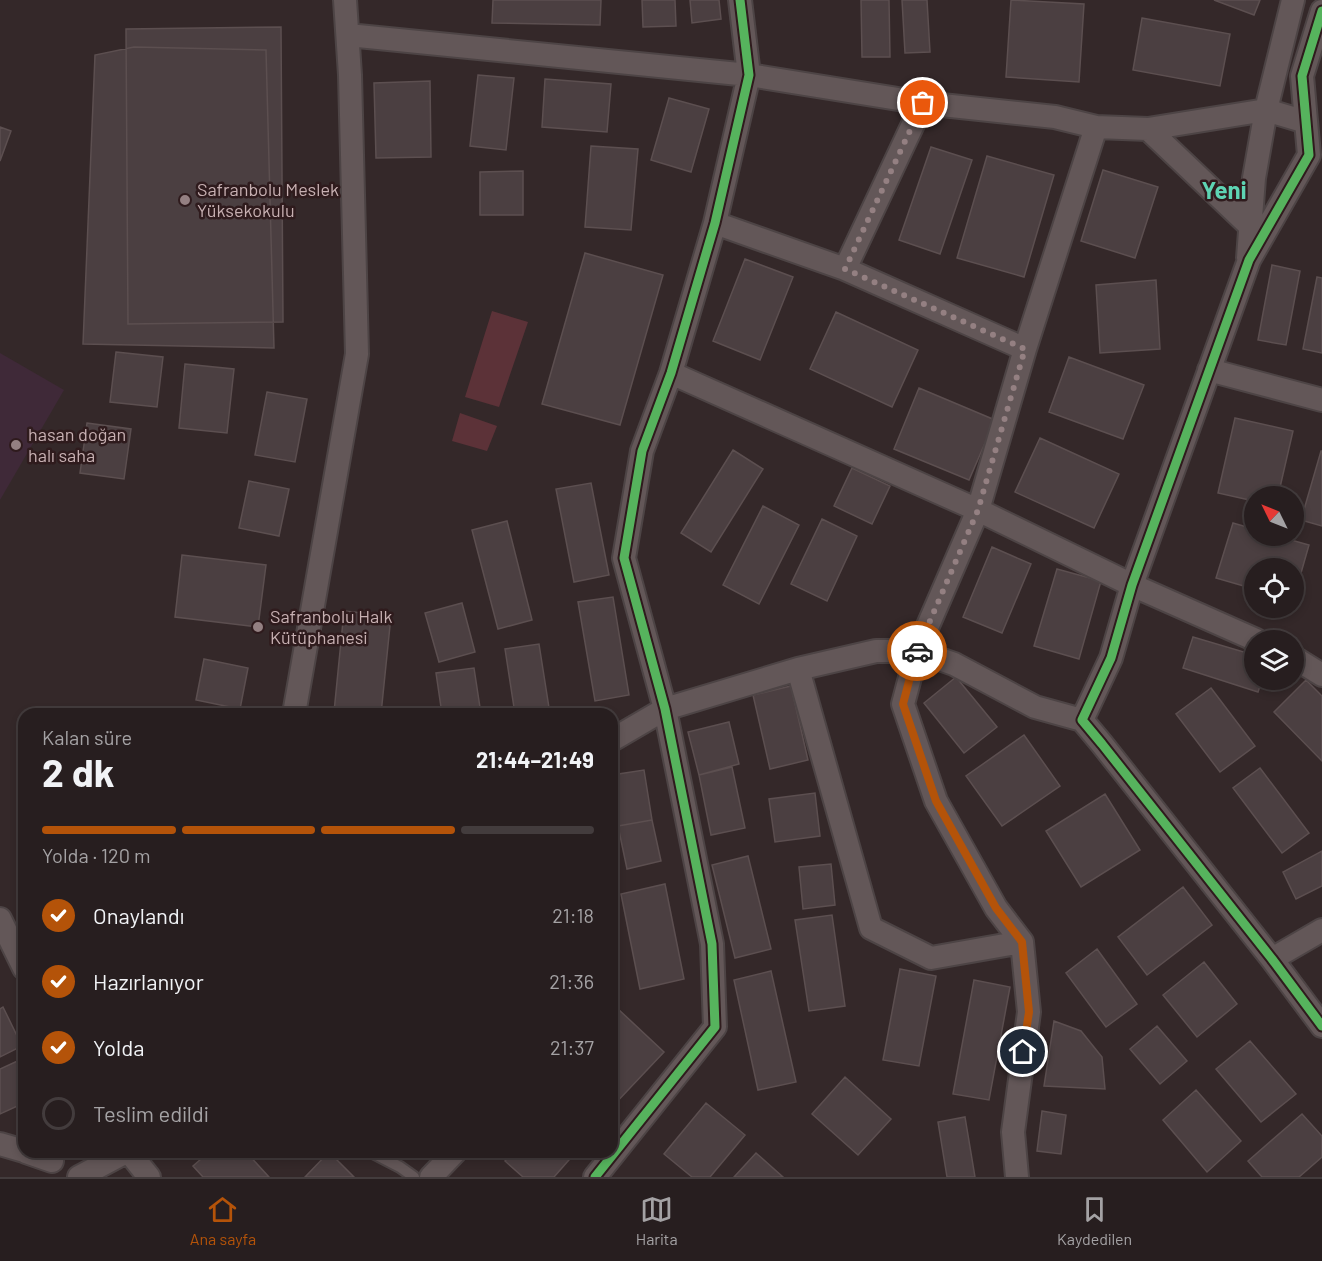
<!DOCTYPE html>
<html lang="tr">
<meta charset="utf-8">
<style>
:root{--surface:#271e1f;--page:#2f2728;--text:#f1f3f6;--muted:#a4a2a4;--line:#433c3d;--accent:#b45309}
body{margin:0;font-family:Barlow,sans-serif;background:var(--page);color:var(--text);height:100vh;display:flex;flex-direction:column;font-size:22px;white-space:nowrap}
*{box-sizing:border-box;margin:0}
p{font-size:20px;color:var(--muted)}
.icon{flex:none;width:33px;height:33px;fill:none;stroke:currentColor;stroke-width:2;stroke-linecap:round;stroke-linejoin:round}
.map{position:relative;flex:1;overflow:hidden}
.sheet{position:absolute;left:18px;top:708px;width:600px;height:450px;display:flex;flex-direction:column;background:var(--surface);border-radius:18px;box-shadow:0 3px 9px #0003,0 0 0 2px var(--line)}
.sheet>*{flex:none}
.needle{width:39px;rotate:313deg}
.tools{position:absolute;left:1244px;top:486px;display:grid;gap:12px}
.tools a{display:grid;place-items:center;width:60px;height:60px;border-radius:50%;background:var(--surface);box-shadow:0 3px 9px #0003,0 0 0 2px var(--line);font-size:30px}
.pin{position:absolute;display:grid;place-items:center;width:51px;height:51px;color:#fff;margin:-26px;border:3px solid #fff;border-radius:50%;box-shadow:0 2px 6px #0007}
.courier{position:absolute;display:grid;place-items:center;width:60px;height:60px;margin:-30px;border:4px solid #b45309;border-radius:50%;background:#fff;color:#222;box-shadow:0 2px 8px #0007}
.headline em{font-style:normal;font-weight:700}
.headline div{display:flex;flex-direction:column-reverse}
.headline{display:flex;align-items:center;justify-content:space-between;height:102px;padding:0 24px}
h1{font-size:39px;font-weight:700;line-height:45px}
.bar{display:grid;grid-template-columns:repeat(4,1fr);gap:9px 6px;align-content:center;height:72px;padding:0 24px}
.bar i{height:8px;border-radius:4px;background:var(--line)}
.bar .selected{background:var(--accent)}
.bar p{grid-column:span 4}
ol{padding:0 24px;list-style:none}
li{display:flex;align-items:center;gap:18px;height:66px}
li p{margin-inline-start:auto}
li .icon{padding:6px;border-radius:50%;background:var(--accent);color:#fff;stroke-width:4}
li:last-child{color:var(--muted)}
li i{width:33px;height:33px;border:3px solid var(--line);border-radius:50%}
.dock{display:flex;justify-content:space-around;align-items:center;height:84px;border-top:2px solid var(--line);background:var(--surface);font-size:16px;color:var(--muted)}
.dock a{display:grid;justify-items:center;gap:3px}
.dock .selected{color:var(--accent)}
.map>svg:first-child{display:block}
.green{fill:#3f2938}
.water{fill:#5c3238}
.building{fill:#4b3f41;stroke:#5c4f50;stroke-width:1.5}
.lines{fill:none;stroke-linecap:round;stroke-linejoin:round}
.service-casing{stroke:#4d4445;stroke-width:14}
.minor-casing{stroke:#4d4445;stroke-width:26}
.service{stroke:#635758;stroke-width:10}
.minor{stroke:#635758;stroke-width:22}
.cycleway-casing{stroke:#2f1b1d;stroke-width:13}
.cycleway{stroke:#56b35d;stroke-width:9}
.done{stroke:#948082;stroke-width:6;stroke-dasharray:0 10.8}
.route{stroke:#b45309;stroke-width:8}
.poi-dot{fill:#948082;stroke:#2f1b1d;stroke-width:2}
.labels{text-anchor:middle;stroke-width:5;stroke-linejoin:round;paint-order:stroke}
.poi-label{font-size:18px;fill:#c7b0b2;stroke:#2f1b1d;text-anchor:start}
.district-label{font-size:24px;font-weight:bold;fill:#5ed4b3;stroke:#2f1b1d}
</style>
<div class="map">
<svg width="1322" height="1177" viewBox="0 0 1322 1177">
<rect width="100%" height="100%" fill="#342829"/>
<path class="green" d="M0,353L64,390L0,500Z"/>
<path class="water" d="M492,311L528,322L499,407L465,397Z
M460,413L497,426L487,451L452,441Z"/>
<path class="building" d="M493,0H601L600,25L492,23Z
M642,0H675L676,26L643,27Z
M690,0H719L721,19L692,23Z
M861,0H889L890,57H862Z
M902,0H927L930,52L905,53Z
M1011,0L1084,4L1079,82L1006,77Z
M1214,0H1260L1254,15Z
M1142,18L1230,34L1220,86L1133,70Z
M281,27L283,322L128,324L126,29Z
M134,47L266,50L274,348L83,344L95,55Z
M478,75L514,78L506,150L470,146Z
M545,79L611,84L607,132L542,127Z
M430,81L431,157L376,158L374,83Z
M669,98L709,109L691,172L651,160Z
M0,127L11,131L0,161Z
M591,146L638,149L631,230L585,227Z
M931,147L972,160L940,254L899,240Z
M987,156L1054,175L1024,277L957,258Z
M1103,170L1158,187L1135,258L1081,241Z
M523,171V215H480V172Z
M585,253L663,275L620,425L542,404Z
M745,259L793,277L760,360L713,341Z
M1272,265L1300,271L1286,345L1258,340Z
M1317,277L1322,278V353L1303,349Z
M1156,280L1160,349L1100,353L1096,285Z
M836,312L918,350L892,407L810,369Z
M116,352L163,357L157,407L110,402Z
M1069,357L1144,385L1123,439L1049,412Z
M185,364L234,369L227,433L179,428Z
M919,388L995,420L969,480L894,449Z
M267,392L307,399L295,462L255,455Z
M1235,418L1293,431L1278,496H1254V501L1218,493Z
M87,423L131,429L124,479L80,473Z
M1040,438L1119,474L1094,528L1015,492Z
M733,450L763,469L711,552L681,533Z
M1321,451H1322V526L1301,520Z
M852,468L890,486L872,524L834,506Z
M249,481L289,489L279,536L239,528Z
M591,483L609,575L574,582L556,489Z
M763,506L799,525L759,604L723,585Z
M822,519L857,536L827,601L791,584Z
M507,521L532,620L498,629L472,530Z
M1233,523L1254,529V536H1277L1309,545L1293,601V568H1254V589L1216,578Z
M992,547L1031,564L1002,633L963,617Z
M182,555L266,565L258,627L175,617Z
M1057,569L1101,581L1079,659L1034,646Z
M613,597L629,695L595,701L578,602Z
M462,603L475,652L439,662L425,613Z
M344,611L391,616L381,714L334,712Z
M1193,637L1254,655V680H1262L1258,692L1183,668Z
M539,644L550,714H515L505,649Z
M204,659L248,668L240,709L196,700Z
M474,668L481,714H442L436,673Z
M956,677L997,727L964,753L924,703Z
M1306,680L1322,696V761L1274,712Z
M791,686L808,760L770,769L753,695Z
M1211,688L1255,746L1220,772L1176,714Z
M729,722L739,764L699,775L688,732Z
M1024,735L1060,786L1002,826L966,776Z
M732,767L745,828L711,835L699,775Z
M1260,768L1309,833L1282,853L1233,788Z
M644,770L652,820L618,826L612,788V775Z
M815,793L820,836L775,842L769,799Z
M1105,794L1140,850L1081,887L1046,831Z
M652,820L661,861L627,869L618,826Z
M1322,851V886L1296,899L1283,872Z
M748,856L771,949L735,958L712,865Z
M831,864L835,905L803,909L799,867Z
M665,884L684,979L640,989L621,894Z
M1183,887L1212,925L1147,975L1118,937Z
M832,915L845,1006L809,1011L795,920Z
M1097,949L1137,1004L1106,1027L1066,973Z
M1204,962L1237,1004L1197,1037L1163,995Z
M900,969L936,976L919,1066L883,1060Z
M771,971L796,1082L758,1090L734,980Z
M974,980L1010,987L989,1100L953,1094Z
M3,1007L22,1046L0,1057V1009Z
M617,1008L664,1052L613,1106L612,1013Z
M1054,1021L1081,1031L1102,1057L1105,1089L1044,1086Z
M1157,1026L1187,1061L1160,1084L1130,1049Z
M1250,1041L1296,1094L1261,1122L1216,1069Z
M24,1058V1103L0,1114V1069Z
M845,1077L891,1119L858,1155L812,1114Z
M1196,1090L1241,1141L1207,1172L1163,1120Z
M706,1103L745,1135L710,1177H692L664,1154Z
M1042,1111L1066,1115L1061,1154L1037,1151Z
M1302,1114L1322,1136V1157L1299,1177H1262L1248,1161Z
M965,1117L975,1177H947L938,1122Z
M209,1152H246L269,1177H203L193,1166Z
M329,1152L354,1177H305Z
M513,1152H576L554,1177H523L505,1161Z
M756,1153L783,1177H734Z"/>
<g class="lines">
<g class="service-casing">
<path id="service" d="M371,1152L400,1167L414,1177"/>
</g>
<g class="minor-casing">
<path id="minor" d="M1322,11L1302,76L1309,155L1249,260L1132,585L1111,658L1082,720L1102,744L1272,959L1322,1026
M348,35L749,75L923,103L1055,117L1096,127L1148,129L1266,110L1306,122
M923,103L845,269L1025,349
M1148,129L1251,227
M715,223L845,269
M1248,258L1254,178L1266,110L1293,0
M1209,370L1322,400
M671,373L978,510L1132,585L1256,640
M1293,657L1322,675
M798,669L871,928L931,958L1022,942
M294,714L357,354L350,75L345,0
M612,740L665,709L798,669L876,651H917L954,664L1035,707L1082,720
M0,919L24,968
M1272,959L1322,930
M0,1144L24,1151
M26,1152L52,1161
M129,1152L149,1177
M79,1177L126,1152
M431,1177L455,1152
M595,1177L715,1027L712,944L665,709L624,558L642,451L671,373L715,223L749,75L740,0
M1017,1177L1013,1132L1029,1012L1022,942L996,908L936,801L903,704L917,651L978,510L1025,349L1096,127"/>
</g>
<use href="#service" class="service"/>
<use href="#minor" class="minor"/>
<g class="cycleway-casing">
<path id="cycleway" d="M1322,11L1302,76L1309,155L1249,260L1132,585L1111,658L1082,720L1102,744L1272,959L1322,1026
M595,1177L715,1027L712,944L665,709L624,558L642,451L671,373L715,223L749,75L740,0"/>
</g>
<use href="#cycleway" class="cycleway"/>
</g>
<g class="lines">
<path class="done" d="M917,651L978,510L1025,349L845,269L923,103"/>
<path class="route" d="M917,651L903,704L936,801L996,908L1022,942L1029,1012L1023,1052"/>
</g>
<g class="poi-dot">
<circle cx="185" cy="200" r="6"/>
<circle cx="16" cy="445" r="6"/>
<circle cx="258" cy="627" r="6"/>
</g>
<g class="labels">
<g class="poi-label">
<text x="197" y="196">Safranbolu Meslek<tspan x="197" dy="21">Yüksekokulu</tspan></text>
<text x="28" y="441">hasan doğan<tspan x="28" dy="21">halı saha</tspan></text>
<text x="270" y="623">Safranbolu Halk<tspan x="270" dy="21">Kütüphanesi</tspan></text>
</g>
<g class="district-label">
<text x="1224" y="199">Yeni</text>
</g>
</g>
</svg>
<div class="tools">
<a><svg class="needle" viewBox="-14 -14 28 28"><path d="M0-13l5 13h-10z" fill="#e53935"/><path d="M0 13l5-13h-10z" fill="#a4a2a4"/></svg></a>
<a><svg class="icon" aria-label="locate" viewBox="0 0 24 24"><circle cx="12" cy="12" r="6"/><path d="M12 2v4M12 18v4M2 12h4M18 12h4"/></svg></a>
<a><svg class="icon" aria-label="layers" viewBox="0 0 24 24"><path d="M12 4l9 5-9 5-9-5zM3 14l9 5 9-5"/></svg></a>
</div>
<div class="pin" style="left:923px;top:103px;background:#ea580c"><svg class="icon" aria-label="bag" viewBox="0 0 24 24"><path d="M5 8h14l-1 12H6zM9 8a3 3 0 0 1 6 0"/></svg></div>
<div class="pin" style="left:1023px;top:1052px;background:#1f2937"><svg class="icon" aria-label="home" viewBox="0 0 24 24"><path d="M3 11l9-7 9 7M6 9v11h12V9"/></svg></div>
<div class="courier" style="left:917px;top:651px"><svg class="icon" aria-label="car" viewBox="0 0 24 24"><path d="M5 17H2v-5l4-1 3-4h7l3 4 3 1v5h-3M9 17h6M6 11h13"/><circle cx="7" cy="17" r="2"/><circle cx="17" cy="17" r="2"/></svg></div>
<section class="sheet">
<div class="headline"><div><h1>2 dk</h1><p>Kalan süre</p></div><em>21:44–21:49</em></div>
<div class="bar"><i class="selected"></i><i class="selected"></i><i class="selected"></i><i></i><p>Yolda · 120 m</p></div>
<ol>
<li><svg class="icon" aria-label="check" viewBox="0 0 24 24"><path d="M5 12l5 5 9-10"/></svg>Onaylandı<p>21:18</p></li>
<li><svg class="icon" aria-label="check" viewBox="0 0 24 24"><path d="M5 12l5 5 9-10"/></svg>Hazırlanıyor<p>21:36</p></li>
<li><svg class="icon" aria-label="check" viewBox="0 0 24 24"><path d="M5 12l5 5 9-10"/></svg>Yolda<p>21:37</p></li>
<li><i></i>Teslim edildi</li>
</ol>
</section>
</div>
<nav class="dock">
<a class="selected"><svg class="icon" aria-label="home" viewBox="0 0 24 24"><path d="M3 11l9-7 9 7M6 9v11h12V9"/></svg>Ana sayfa</a>
<a><svg class="icon" aria-label="map" viewBox="0 0 24 24"><path d="M3 6l6-2 6 2 6-2v14l-6 2-6-2-6 2zM9 4v14M15 6v14"/></svg>Harita</a>
<a><svg class="icon" aria-label="saved" viewBox="0 0 24 24"><path d="M7 4h10v16l-5-4-5 4z"/></svg>Kaydedilen</a>
</nav>
